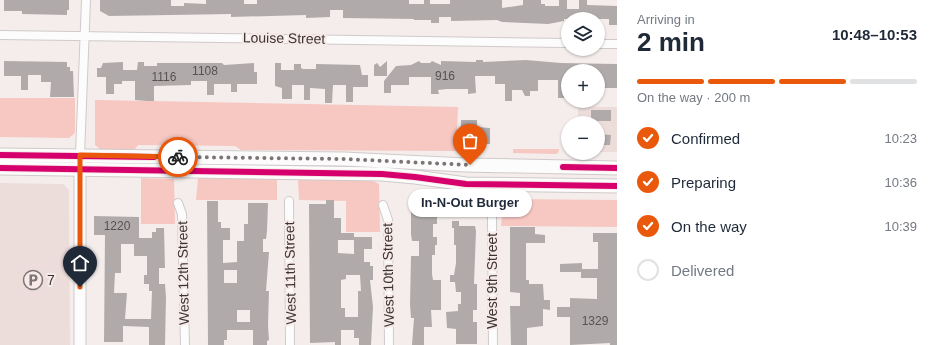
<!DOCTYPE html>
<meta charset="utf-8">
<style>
:root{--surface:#fff;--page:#f2f2f3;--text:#1f2937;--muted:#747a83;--line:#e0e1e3;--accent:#ea580c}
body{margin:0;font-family:Arial,sans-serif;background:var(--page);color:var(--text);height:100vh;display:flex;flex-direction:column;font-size:15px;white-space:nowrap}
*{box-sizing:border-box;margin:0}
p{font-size:13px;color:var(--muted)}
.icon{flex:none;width:22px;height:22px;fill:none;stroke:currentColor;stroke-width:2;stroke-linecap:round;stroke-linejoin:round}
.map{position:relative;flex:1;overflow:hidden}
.sheet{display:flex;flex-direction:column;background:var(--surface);width:320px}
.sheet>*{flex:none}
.tools{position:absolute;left:561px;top:12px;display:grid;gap:8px}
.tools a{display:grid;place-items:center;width:44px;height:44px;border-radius:50%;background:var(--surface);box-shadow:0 1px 3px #0004;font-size:20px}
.pin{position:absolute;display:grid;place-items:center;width:34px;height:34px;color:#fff;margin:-41px -17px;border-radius:50% 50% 50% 0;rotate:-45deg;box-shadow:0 0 4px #0007}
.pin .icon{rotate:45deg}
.courier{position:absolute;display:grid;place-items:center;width:40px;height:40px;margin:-20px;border:3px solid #ea580c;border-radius:50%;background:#fff;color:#222;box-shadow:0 1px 5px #0007}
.bubble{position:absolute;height:28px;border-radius:14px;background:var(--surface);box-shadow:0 1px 3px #0004;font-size:13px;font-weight:700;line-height:28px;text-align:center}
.overview em{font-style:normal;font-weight:700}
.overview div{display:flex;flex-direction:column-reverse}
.overview{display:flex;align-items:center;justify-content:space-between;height:68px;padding:0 20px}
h1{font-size:26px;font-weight:700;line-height:30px}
.bar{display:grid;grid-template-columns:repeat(4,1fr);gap:6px 4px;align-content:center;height:48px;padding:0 20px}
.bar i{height:5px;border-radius:3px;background:var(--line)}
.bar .on{background:var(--accent)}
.bar p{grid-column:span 4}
ol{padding:0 20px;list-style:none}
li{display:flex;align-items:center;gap:12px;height:44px}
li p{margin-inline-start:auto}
li .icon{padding:4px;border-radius:50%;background:var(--accent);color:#fff;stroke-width:4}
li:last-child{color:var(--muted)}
li i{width:22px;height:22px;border:2px solid var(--line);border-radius:50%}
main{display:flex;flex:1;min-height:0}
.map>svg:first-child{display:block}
.built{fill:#ecdddb}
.green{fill:#f7c7c1}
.building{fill:#b0abaa;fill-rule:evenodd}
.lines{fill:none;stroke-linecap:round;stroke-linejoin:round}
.street-casing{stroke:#d0caca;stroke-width:10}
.secondary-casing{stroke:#d0caca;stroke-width:13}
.primary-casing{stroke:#d0caca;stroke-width:15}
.street{stroke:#fdfcfc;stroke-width:8}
.secondary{stroke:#fdfcfc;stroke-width:11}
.primary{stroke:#fdfcfc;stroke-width:13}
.cycleway-casing{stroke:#f7eae8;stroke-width:8}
.cycleway{stroke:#d6006c;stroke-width:6}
.done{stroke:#7b7574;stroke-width:4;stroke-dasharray:0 7.2}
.route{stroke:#ea580c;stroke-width:5}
.labels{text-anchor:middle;stroke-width:4;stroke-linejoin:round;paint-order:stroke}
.number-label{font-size:12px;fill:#585252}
.street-label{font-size:14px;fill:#3a3534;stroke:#f7eae8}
.poi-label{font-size:14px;fill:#3a3534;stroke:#f7eae8;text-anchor:start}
</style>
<main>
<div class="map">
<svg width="617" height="345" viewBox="0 0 617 345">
<rect width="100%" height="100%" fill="#f4edec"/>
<path class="built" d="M578,107H617V152H598V123H578Z
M0,183L59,184H63L69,190L70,345H0Z"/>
<path class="green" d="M0,98H75V133L69,138L0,137Z
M95,100L458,107L456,151L241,150L235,146L138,145L135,149H100L95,145Z
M513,149H559L558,153L556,154L513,153Z
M141,178L174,179L175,224H141Z
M198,178H277V200H196Z
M298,180H371L379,184L380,232H346V201L299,200Z
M507,199L617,200V227L501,226L503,203Z"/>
<path class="building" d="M4,0H69V10H67V15L22,14V11H4Z
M100,0H171V6H184V3L206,4V0H244V4H257V0H409V4H424V0H430V4H450V0H502V8L523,5V0H541V4H545V6H559V0H567V9H579V0H587V5L617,6V25H609V19H564V21L548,24L502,22L497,20L451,21V17H439V23H431V20H414V19L343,18V10H330V17L306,18V15L231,17V14L109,16L100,11Z
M476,60H483V62L526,60L561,63L617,64V88H601V82H598V71H568L566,98H558V80H538V91H530V96H525L522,90H512V101H505V84H495V76H475L476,93L468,94V89H447L438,90L439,94H431V77H409V85H391V93H384V81L396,66L411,65L419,61L421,63H430L432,61L441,65V61L476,62Z
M4,61L67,62V67H70V71H73L74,97H50L51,82H41V75H28V90H21V76H4Z
M387,61V76H374V65L377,63L380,67Z
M123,62V70H137L138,62H144V66H157V63H222L224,65L254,63V72H257V84H237V92H231V84H214V95H207V81H191V85L154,86V101H147L135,100V81H122V84H114V94H106V77H97V68H101L103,63Z
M275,63H281V70H294V64H301V68L303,69H316V64L360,65L362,75H368V87H353V102H346V85H333L332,103H325V89L310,88V100H304V85H292V99H282V88L275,86Z
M591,110H611V121H591Z
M461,120H477V127L490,128V144H461Z
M598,134L611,135L610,145H598Z
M326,200H334V218H341V233H354V237H372V249H364V262H370V266H373V280H370L373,307L371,345H359V338H354V330H341V345H335V342L310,343L309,204H326ZM338,240H354V254L338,253ZM346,275H360L361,291H358V317H345V308H341V280L346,279Z
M445,200H471L472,214H455V208H445Z
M207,201H218V222H221V228H230V240H223V263L237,262V241H244V224H248V203H268L267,231L266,239H263V252H269L266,291H269L268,326L269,340L267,341V345H253V330H227V340H224V345H208ZM224,270H237V283H224ZM237,310H250V322H237Z
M413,204H424L425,216H437V224H433V237H437V245H435V255H432V274L433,280H441V310H431L432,327H424V345H412L414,318H411L410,305L411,256H419V241H412L411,234V207H413Z
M94,216L139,217V238H152V232H156V228H164L165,268H159V284H165L166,297L165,345H149V327L123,326V342H104L105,235H94ZM121,244H134V256H147V275H144V284H149V291H152L151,319H125L127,293H114L115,273H121Z
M452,221H459V226H475L476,231L474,284H477V310H473V322H477V344H456V329L447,328L446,312L458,311V304H461V292H456L455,282H450V275H454L456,263V245H454V228H452Z
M510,227H535V234L545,235V243H526V280H529V284H543L544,300H550V310L543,309V326L527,328V345H511L510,306H520V293L510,292Z
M593,233H617V345H610V343L570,345V317H557V307H570V298L597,299V278H581V272H560V264L582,263V269H598V242H593Z"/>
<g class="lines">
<g class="street-casing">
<path id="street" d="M0,35L568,43
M598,44H617
M80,155L86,0
M289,201L290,345
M178,203L182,214L185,345
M383,205L388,220L389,345
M492,217L493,345"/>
</g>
<g class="secondary-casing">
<path id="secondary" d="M80,161V345"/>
</g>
<g class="primary-casing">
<path id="primary" d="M0,155L344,159L466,165L617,168
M0,168L382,174L415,177L466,184L617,186"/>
</g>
<use href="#street" class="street"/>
<use href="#secondary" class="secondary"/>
<use href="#primary" class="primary"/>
<g class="cycleway-casing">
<path id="cycleway" d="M0,155L154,157
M563,167L617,168
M0,168L382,174L415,177L466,184L617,186"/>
</g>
<use href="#cycleway" class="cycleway"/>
</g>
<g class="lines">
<path class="done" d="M178,157L344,159L470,165"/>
<path class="route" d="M80,287V155L178,157"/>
</g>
<defs>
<g id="parking-ring" transform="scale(1)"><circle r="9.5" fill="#f7eae8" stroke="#7b7574" stroke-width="1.5"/><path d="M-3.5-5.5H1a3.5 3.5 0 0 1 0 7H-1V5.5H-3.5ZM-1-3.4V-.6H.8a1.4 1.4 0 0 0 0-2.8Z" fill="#7b7574"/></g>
</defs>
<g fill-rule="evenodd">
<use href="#parking-ring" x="33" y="280"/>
</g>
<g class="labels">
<g class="number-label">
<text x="205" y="75">1108</text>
<text x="445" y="80">916</text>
<text x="164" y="81">1116</text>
<text x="117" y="230">1220</text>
<text x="595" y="325">1329</text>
</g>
<g class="street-label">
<text transform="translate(284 38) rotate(1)" y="5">Louise Street</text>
<text transform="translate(183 273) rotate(-91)" y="5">West 12th Street</text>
<text transform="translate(290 273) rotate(-91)" y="5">West 11th Street</text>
<text transform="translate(388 275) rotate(-91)" y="5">West 10th Street</text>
<text transform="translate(492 281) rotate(-90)" y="5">West 9th Street</text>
</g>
<g class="poi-label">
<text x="47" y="285">7</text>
</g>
</g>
</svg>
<div class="tools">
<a><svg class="icon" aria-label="layers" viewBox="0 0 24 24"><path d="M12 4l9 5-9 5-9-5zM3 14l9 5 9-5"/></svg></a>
<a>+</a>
<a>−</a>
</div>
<div class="pin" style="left:470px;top:165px;background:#ea580c"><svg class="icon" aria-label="bag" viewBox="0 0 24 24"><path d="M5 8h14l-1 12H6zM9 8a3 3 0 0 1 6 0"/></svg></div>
<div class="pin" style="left:80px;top:287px;background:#1f2937"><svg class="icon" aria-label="home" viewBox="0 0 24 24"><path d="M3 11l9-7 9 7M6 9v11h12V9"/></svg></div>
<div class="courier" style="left:178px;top:157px"><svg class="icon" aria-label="bike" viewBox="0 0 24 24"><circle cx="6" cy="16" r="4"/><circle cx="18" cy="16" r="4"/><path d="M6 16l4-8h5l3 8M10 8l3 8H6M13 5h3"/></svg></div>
<div class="bubble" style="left:408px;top:189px;width:124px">In-N-Out Burger</div>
</div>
<section class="sheet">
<div class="overview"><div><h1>2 min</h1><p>Arriving in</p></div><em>10:48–10:53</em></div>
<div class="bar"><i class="on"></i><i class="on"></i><i class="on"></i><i></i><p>On the way · 200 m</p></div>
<ol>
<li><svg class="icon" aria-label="check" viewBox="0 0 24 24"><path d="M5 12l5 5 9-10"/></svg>Confirmed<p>10:23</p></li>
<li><svg class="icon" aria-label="check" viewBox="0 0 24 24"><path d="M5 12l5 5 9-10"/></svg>Preparing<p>10:36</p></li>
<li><svg class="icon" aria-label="check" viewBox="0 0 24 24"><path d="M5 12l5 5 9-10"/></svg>On the way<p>10:39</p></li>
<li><i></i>Delivered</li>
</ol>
</section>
</main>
